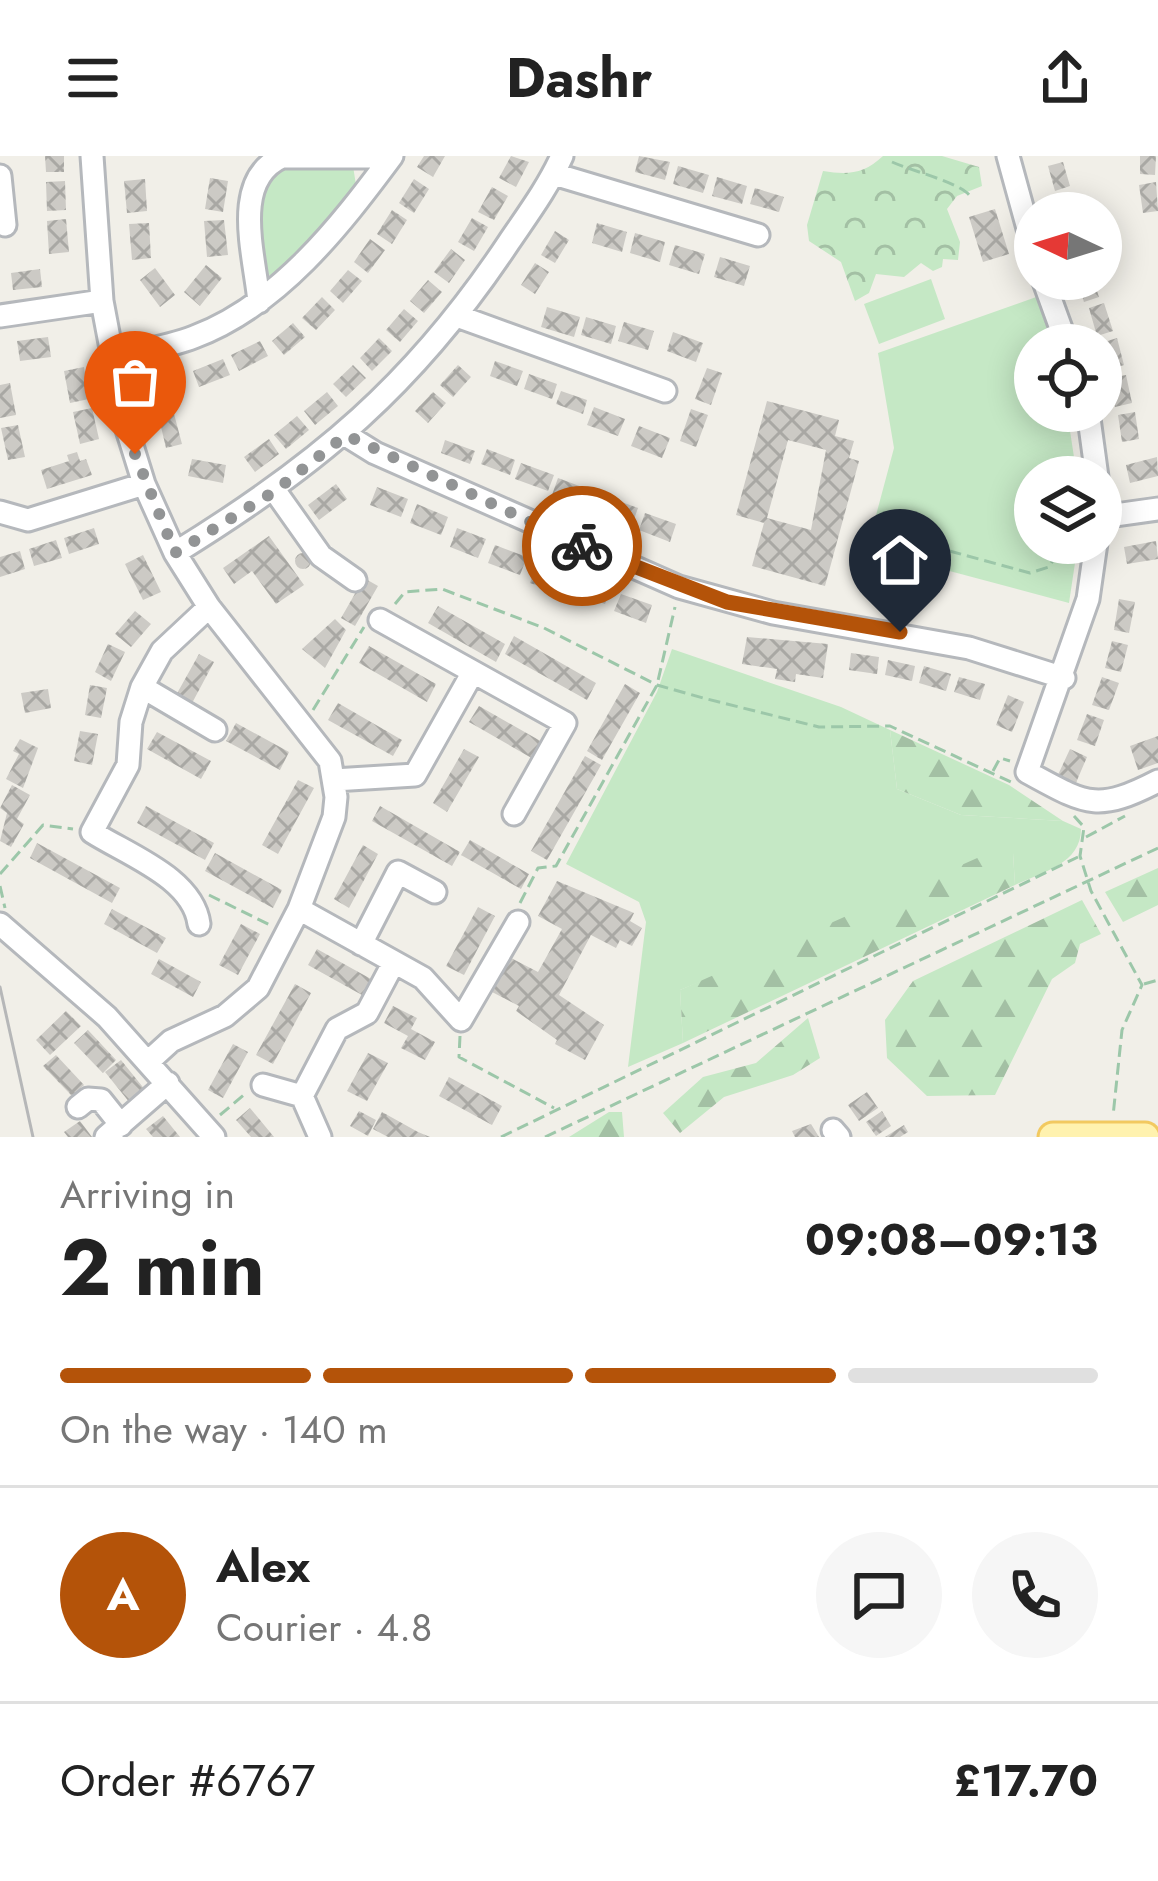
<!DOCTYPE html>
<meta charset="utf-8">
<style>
:root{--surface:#fff;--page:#f6f6f6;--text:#222;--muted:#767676;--line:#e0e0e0;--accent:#b45309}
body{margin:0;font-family:Jost,sans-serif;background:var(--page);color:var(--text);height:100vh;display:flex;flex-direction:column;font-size:45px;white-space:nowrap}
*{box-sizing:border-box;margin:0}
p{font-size:39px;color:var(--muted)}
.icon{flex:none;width:66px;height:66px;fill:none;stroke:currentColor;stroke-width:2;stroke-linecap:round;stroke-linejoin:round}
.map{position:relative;height:981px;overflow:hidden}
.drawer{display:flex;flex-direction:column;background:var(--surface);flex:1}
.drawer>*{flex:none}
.needle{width:78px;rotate:274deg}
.controls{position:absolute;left:1014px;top:36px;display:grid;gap:24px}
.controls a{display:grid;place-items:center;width:108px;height:108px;border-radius:50%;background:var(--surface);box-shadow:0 6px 30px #0003;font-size:60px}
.pin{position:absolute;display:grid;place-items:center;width:102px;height:102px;color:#fff;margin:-123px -51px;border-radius:50% 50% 50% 0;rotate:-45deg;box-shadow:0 0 12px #0007}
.pin .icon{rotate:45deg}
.courier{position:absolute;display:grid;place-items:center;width:120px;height:120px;margin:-60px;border:9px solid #b45309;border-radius:50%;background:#fff;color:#222;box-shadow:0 3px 15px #0007}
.summary em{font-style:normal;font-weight:700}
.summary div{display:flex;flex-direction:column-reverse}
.summary{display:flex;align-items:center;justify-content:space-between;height:204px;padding:0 60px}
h1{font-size:78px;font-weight:700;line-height:90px}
.bar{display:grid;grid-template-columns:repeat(4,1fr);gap:18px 12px;align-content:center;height:144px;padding:0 60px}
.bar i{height:15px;border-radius:9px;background:var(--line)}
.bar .selected{background:var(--accent)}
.bar p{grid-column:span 4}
.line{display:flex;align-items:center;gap:30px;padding:0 60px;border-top:3px solid var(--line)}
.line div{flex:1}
.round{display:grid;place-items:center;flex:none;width:126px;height:126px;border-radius:63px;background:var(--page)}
header{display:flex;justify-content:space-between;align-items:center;height:156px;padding:0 60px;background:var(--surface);font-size:54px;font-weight:700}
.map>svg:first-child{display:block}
.green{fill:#c5e8c5}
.forest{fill:url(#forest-firs)}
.park{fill:url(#park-crowns)}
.building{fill:url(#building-cross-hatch);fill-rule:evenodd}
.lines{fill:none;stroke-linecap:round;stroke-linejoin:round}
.minor-casing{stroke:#b5b8bc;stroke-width:27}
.major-casing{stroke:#f2c960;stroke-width:33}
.path{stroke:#9cc7a9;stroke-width:3;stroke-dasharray:12 6;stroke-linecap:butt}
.minor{stroke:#fff;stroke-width:21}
.major{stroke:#fff2af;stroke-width:27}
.tram{stroke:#b6b7b8;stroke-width:3}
.done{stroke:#929495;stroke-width:12;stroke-dasharray:0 21.6}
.route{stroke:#b45309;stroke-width:15}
</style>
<header><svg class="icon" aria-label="menu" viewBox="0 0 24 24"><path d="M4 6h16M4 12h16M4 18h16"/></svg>Dashr<svg class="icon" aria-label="share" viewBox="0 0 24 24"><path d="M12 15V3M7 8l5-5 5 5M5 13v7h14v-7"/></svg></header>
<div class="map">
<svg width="1158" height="981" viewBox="0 0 1158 981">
<defs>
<pattern id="forest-firs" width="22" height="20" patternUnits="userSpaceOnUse" patternTransform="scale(3)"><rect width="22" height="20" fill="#c5e8c5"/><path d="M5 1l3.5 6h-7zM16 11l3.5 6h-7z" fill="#a3c0a4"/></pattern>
<pattern id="park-crowns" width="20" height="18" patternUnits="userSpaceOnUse" patternTransform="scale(3)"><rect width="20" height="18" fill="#c5e8c5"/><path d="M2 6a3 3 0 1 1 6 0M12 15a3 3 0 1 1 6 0" fill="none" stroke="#a3c0a4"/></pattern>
<pattern id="building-cross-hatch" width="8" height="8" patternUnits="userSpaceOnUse" patternTransform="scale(3)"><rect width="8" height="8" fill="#cccac5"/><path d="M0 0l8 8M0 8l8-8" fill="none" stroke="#a9a8a4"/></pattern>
</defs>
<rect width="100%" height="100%" fill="#f1efe8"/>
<path class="green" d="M284,7L353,10L356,29L283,117L272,121L262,113C256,64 243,42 284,7Z
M931,123L945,163L879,188L864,148Z
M1039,140L1051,189H1035V255H1067L1077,321H1035V387H1078L1069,447L867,393L894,292L878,197Z
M672,493L841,551L890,574L897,633L961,659L1063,665L1081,673C1081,708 1042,716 1015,729L1013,697L680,834L683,887L628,911L646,766L639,746L566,708L657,536Z"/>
<path class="forest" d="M890,574L1009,629L1063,665L961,659L897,633Z
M993,695L1013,697L1015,729L683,887L680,834Z
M1158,712V749L1123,766L1105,736Z
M1082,744L1101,778L1080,788L1075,807L1052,823L995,939L927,940L887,902L885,864L913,825Z
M808,862L820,902L793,919L724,941L680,977L663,957L703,921L756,907Z
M609,956H622L624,981H569Z"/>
<path class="park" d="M883,0H942L979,11L982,30L957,40L947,53L960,86L958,104L943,103L942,111L933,115L921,107L904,121L876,118L869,137L855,145L841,106L809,85L807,69L823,15C848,19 864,18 883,0Z"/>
<path class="building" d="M45,0H64V16H46Z
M424,0H445L433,21L417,11Z
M511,0L529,6L516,31L499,22Z
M639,0L670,6L665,24L635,16Z
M1140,0H1156L1155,19L1140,18Z
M1063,6L1070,30L1055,35L1048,10Z
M678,10L709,19L703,37L673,28Z
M717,21L747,30L742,48L712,40Z
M210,22L228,25L223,56L205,53Z
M145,23L147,55L127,57L124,25Z
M414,23L429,33L414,57L399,47Z
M65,25L66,54L47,55L46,26Z
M1156,26L1158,55L1143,57L1139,29Z
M492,31L508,40L494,64L478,56Z
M755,32L784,41L779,56L750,48Z
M1073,40L1078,57H1059L1055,46Z
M995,53L1009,98L983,106L969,61Z
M392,54L407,64L392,88L377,78Z
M472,62L488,71L474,95L458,86Z
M66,63L69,96L49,98L47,65Z
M224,64L228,99L207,101L204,65Z
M149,67L151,102L132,104L129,68Z
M597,67L627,76L622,96L592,87Z
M555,75L569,84L555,107L541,99Z
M635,77L665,86L660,106L630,97Z
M370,83L385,94L368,117L354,106Z
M675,89L705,98L699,118L669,109Z
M451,93L465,104L449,127L434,116Z
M720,101L750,110L744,130L714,121Z
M535,107L549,116L535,138L521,129Z
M206,109L222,122L200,150L184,136Z
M155,112L175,139L160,151L140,124Z
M40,113L42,131L13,134L11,117Z
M348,114L362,125L343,147L330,135Z
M1077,123H1093L1099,141L1084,146Z
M428,124L442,136L424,157L410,145Z
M322,141L335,154L316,174L302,162Z
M1104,147L1113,175L1097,180L1089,152Z
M547,151L580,161L574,181L541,171Z
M404,153L418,165L400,186L386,174Z
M586,161L616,170L611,188L581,179Z
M624,166L654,175L648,194L618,185Z
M293,167L305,181L284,199L272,185Z
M673,176L703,187L696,206L667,195Z
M48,181L51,201L20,205L17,185Z
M379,182L392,195L372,215L360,202Z
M1117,182L1124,209L1108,214L1101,187Z
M260,185L268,200L239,215L231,199Z
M223,203L230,219L199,231L193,215Z
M495,205L523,215L517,230L490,220Z
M353,209L366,222L346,241L333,228Z
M458,209L471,221L453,241L440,229Z
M84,211L89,243L70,247L64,215Z
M707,212L722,217L711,249L695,243Z
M529,218L557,228L552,243L524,233Z
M1126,219L1132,247L1115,251L1110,222Z
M10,227L16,259L0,262V229Z
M561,235L587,244L583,258L556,248Z
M327,236L338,250L315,269L304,255Z
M433,236L446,247L428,267L415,255Z
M767,245L839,264L835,280L854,285L849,302L859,305L825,430L752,410L764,367L736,359ZM788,284L826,294L811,374L767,362Z
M594,251L625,263L618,280L587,269Z
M92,252L99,283L80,288L73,256Z
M691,253L708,259L696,291L680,285Z
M173,254L182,288L166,292L158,258Z
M1135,256L1139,283L1122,286L1118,259Z
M297,260L309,274L286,293L274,279Z
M18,269L25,301L8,304L1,272Z
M639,270L670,282L662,302L631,290Z
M269,283L279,298L255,316L244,301Z
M445,284L475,295L470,308L441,297Z
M487,293L515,304L510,319L481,308Z
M77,296L80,305L86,303L92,319L47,333L41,314L69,305L67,299Z
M1157,301L1158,320L1130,327L1126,309Z
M192,303L226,309L223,327L188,320Z
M521,307L554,319L548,335L515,323Z
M558,322L590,334L584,350L552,339Z
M336,328L347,343L319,364L308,349Z
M377,331L408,343L401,361L370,349Z
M605,340L638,352L632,369L599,357Z
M417,348L448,361L441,379L410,367Z
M645,357L676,368L670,386L639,374Z
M94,372L99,388L69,398L64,382Z
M457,372L486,383L478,402L450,391Z
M269,380L304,429L276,448L252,415L234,428L223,412Z
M56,384L62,402L34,410L29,393Z
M1156,385L1158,403L1127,408L1124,391Z
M495,389L527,401L520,419L488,407Z
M20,395L25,413L0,421V401Z
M295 405a8 8 0 1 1 16 0a8 8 0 1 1-16 0Z
M143,399L161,436L143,444L125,408Z
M537,408L567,419L561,438L530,427Z
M580,421L611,432L605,448L574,437Z
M364,422L378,430L355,470L341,462Z
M621,438L652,449L646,467L614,455Z
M1119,443L1135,446L1129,477L1114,474Z
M438,450L505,488L496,506L428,467Z
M135,455L151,468L131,491L115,478Z
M335,463L346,474L325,512L302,493Z
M514,480L596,527L587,544L505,498Z
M747,481L828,488L823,522L796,518L795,526L775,523L777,513L742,508Z
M1112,485L1128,489L1121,516L1105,512Z
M108,488L125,496L111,525L95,516Z
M369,490L436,528L427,546L359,507Z
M851,497L879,501L877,518L849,514Z
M199,498L214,506L191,549L175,541Z
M888,504L915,510L912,525L885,519Z
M924,510L951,518L946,535L919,527Z
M959,521L985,528L980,544L954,536Z
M1102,521L1119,527L1109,554L1092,549Z
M625,528L640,537L602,604L587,595Z
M90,529L107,532L101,562L85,559Z
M48,533L51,552L25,557L21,537Z
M1008,539L1024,546L1012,576L996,569Z
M338,547L402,584L393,600L328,564Z
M479,550L544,587L535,604L469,566Z
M1087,558L1104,564L1095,590L1077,584Z
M236,567L289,596L280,614L226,585Z
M80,575L98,578L92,609L74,605Z
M157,576L211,605L201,623L147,593Z
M1158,580V607L1138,614L1130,590Z
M20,583L38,592L23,632L6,623L19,598L13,595Z
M464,593L479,601L447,656L433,647Z
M1070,593L1087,601L1075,629L1057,621Z
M585,600L601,609L547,704L531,695Z
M298,624L314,632L278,698L262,689Z
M12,629L30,639L17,663L24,668L11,691L0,685L7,657L0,652Z
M146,650L214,687L205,704L137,667Z
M380,650L460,696L452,710L372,665Z
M470,684L529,718L521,733L461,699Z
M37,687L120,732L112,747L30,702Z
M363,689L378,698L349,752L334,743Z
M215,697L282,734L273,752L205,715Z
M557,725L634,757L630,765L642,772L632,790L620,784L616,792L591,779L559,839L604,869L585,904L555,888L557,884L516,855L519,850L492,836L511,802L538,816L562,773L538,760Z
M478,751L495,760L464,819L446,810Z
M112,753L166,782L157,797L104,768Z
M241,768L260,778L238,819L219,809Z
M317,793L371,823L362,839L308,809Z
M159,803L201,826L193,841L151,818Z
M295,828L311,837L273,908L256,899Z
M393,850L417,862L411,873L435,886L425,904L401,892L408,880L384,867Z
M66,855L81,870L50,899L36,884Z
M88,874L116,904L103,917L74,887Z
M233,888L248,896L223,942L208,934Z
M368,897L388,907L367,945L347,935Z
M56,899L84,929L72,940L43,910Z
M121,904L146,935L130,947L105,916Z
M449,921L502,950L492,969L439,940Z
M867,936L878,952L859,965L848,949Z
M250,952L274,981H251L236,964Z
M359,955L376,964L368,980L350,970Z
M882,955L891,970L876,980L866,966Z
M382,956L418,976L430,981H388L373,973Z
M163,960L180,981H153L146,973Z
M80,965L92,981H68L64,976Z
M811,968L819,981H795L792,975Z
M904,969L908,976L900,981H885Z"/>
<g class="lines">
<g class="minor-casing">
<path id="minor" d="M92,0L102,145L125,267L144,328L175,397L209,451L330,605L336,641L334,661L299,753L258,832L225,860L171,885L149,905
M1008,0L1035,98
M554,18L758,79
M0,20L5,69
M1043,123L1067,189
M259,146C255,100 230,24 282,1H391
M0,160L102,145
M460,161L665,235
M112,201C139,195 169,191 194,181C279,149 340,70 392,0
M1088,255L1097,321
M346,279L375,297L679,431L773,457L969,492L1064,522
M275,335L321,400L355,424
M0,356L28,364L144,328
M1101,361L1158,353
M1096,387L1088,443L1027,616C1086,648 1096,657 1158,625
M175,397C318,309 415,228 509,86C528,58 548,31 562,0
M380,464L565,567L514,658
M142,531L215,574
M334,624L415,619L473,516
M299,753L423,822L461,864L518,766
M0,768L107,861L214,981
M199,768C193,722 128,699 92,676L128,609L131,566L142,531L162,495L209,451
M361,788L398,716L435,736
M263,929L302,940
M78,951L88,943L101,944L121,969
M833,974L839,981
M106,981L168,927
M320,981L302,940L337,873L367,857L394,806"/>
</g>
<g class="major-casing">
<path id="major" d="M1053,981H1145"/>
</g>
<path class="path" d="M892,6C912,15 961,27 970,40
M880,376L1030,417L1049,411L1063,387
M395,448L405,436L442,433L544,472L657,529L703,542L819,571L890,570L1013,627
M313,554L364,471
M993,615L1000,602L1010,605
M1074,660L1084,671L1080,700L1091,735L1142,829L1122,874L1113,960
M1086,681L1125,660
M0,718L43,669L73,673
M0,730L5,752
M209,739L270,769
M520,747L538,712L556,710L657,529L675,451
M1144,828L1158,824
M460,880L459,901L554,952
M220,959L245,938
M501,981L1078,701
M545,981L1158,692"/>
<use href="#minor" class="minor"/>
<use href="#major" class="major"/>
<path class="tram" d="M0,831L33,981"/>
</g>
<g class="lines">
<path class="done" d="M135,298L175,397L275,335L346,279L582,390"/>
<path class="route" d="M582,390L727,446L900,476"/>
</g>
</svg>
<div class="controls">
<a><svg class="needle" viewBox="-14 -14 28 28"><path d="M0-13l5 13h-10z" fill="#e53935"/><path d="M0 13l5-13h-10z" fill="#767676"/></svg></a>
<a><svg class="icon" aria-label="locate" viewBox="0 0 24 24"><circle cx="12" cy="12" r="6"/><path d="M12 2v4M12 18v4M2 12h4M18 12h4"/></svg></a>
<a><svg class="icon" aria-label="layers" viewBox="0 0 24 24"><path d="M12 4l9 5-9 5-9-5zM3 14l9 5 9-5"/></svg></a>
</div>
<div class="pin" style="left:135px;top:298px;background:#ea580c"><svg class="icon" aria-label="bag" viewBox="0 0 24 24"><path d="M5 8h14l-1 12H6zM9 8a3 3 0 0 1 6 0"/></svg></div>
<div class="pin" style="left:900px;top:476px;background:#1f2937"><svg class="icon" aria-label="home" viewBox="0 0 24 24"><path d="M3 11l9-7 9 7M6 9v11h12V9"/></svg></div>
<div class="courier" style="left:582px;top:390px"><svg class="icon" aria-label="bike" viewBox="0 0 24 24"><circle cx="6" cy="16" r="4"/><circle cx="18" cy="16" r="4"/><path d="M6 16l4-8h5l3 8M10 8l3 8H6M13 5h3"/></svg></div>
</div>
<section class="drawer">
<div class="summary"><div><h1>2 min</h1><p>Arriving in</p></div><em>09:08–09:13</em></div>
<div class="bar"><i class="selected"></i><i class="selected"></i><i class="selected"></i><i></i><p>On the way · 140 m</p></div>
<div class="line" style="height:216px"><b class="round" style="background:var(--accent);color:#fff">A</b><div><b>Alex</b><p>Courier · 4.8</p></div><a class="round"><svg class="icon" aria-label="chat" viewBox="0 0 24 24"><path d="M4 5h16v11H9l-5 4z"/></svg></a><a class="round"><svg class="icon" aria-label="phone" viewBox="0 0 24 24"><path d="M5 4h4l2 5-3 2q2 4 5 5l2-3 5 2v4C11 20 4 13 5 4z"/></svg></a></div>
<div class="line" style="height:156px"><div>Order #6767</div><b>£17.70</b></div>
</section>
